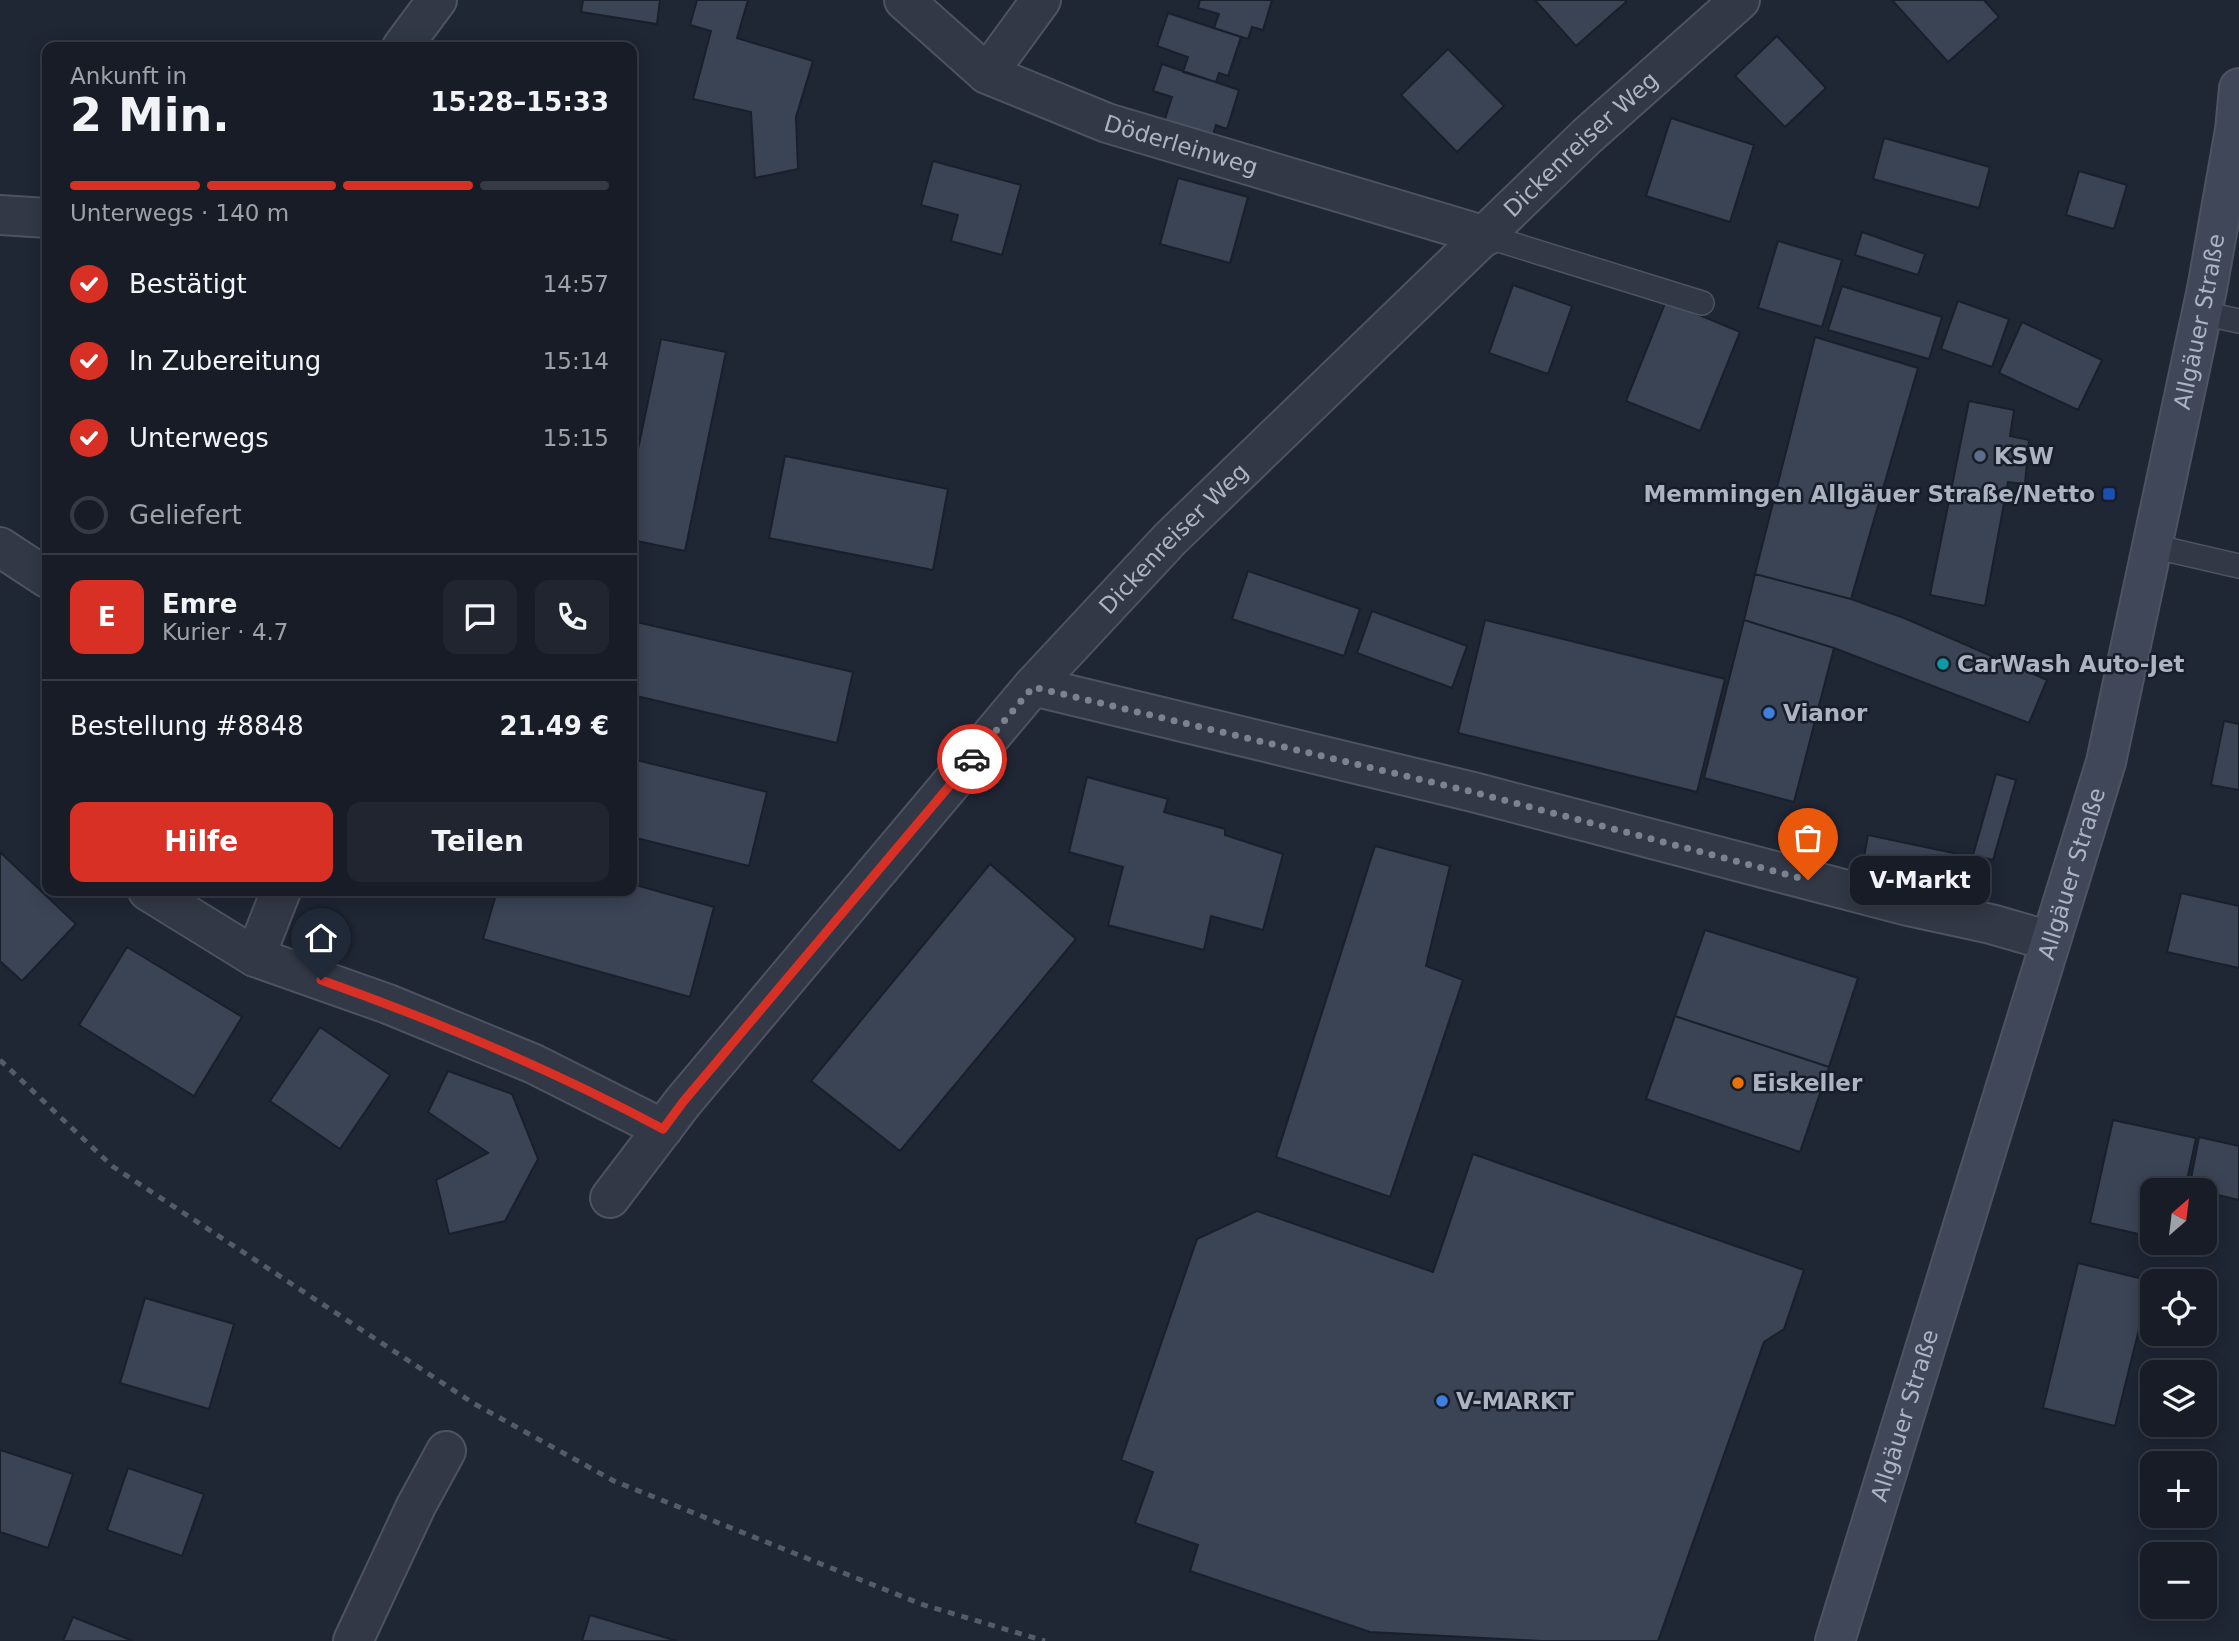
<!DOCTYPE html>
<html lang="de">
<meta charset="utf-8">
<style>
:root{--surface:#171c27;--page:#20252f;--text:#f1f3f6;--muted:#9ea1a7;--line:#363a44;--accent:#d93025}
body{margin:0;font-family:"DejaVu Sans",sans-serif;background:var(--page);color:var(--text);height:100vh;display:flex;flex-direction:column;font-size:26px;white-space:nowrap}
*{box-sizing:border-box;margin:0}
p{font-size:23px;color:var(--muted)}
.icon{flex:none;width:38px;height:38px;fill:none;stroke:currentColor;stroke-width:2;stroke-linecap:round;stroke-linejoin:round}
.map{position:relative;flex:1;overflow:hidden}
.side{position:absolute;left:42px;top:42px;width:595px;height:854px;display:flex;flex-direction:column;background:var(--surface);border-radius:14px;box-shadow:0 4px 18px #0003,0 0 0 2px var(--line)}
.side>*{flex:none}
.needle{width:46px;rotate:28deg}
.buttons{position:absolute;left:2140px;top:1178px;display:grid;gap:14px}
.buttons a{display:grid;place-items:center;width:77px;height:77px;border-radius:14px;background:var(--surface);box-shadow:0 4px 18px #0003,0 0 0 2px var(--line);font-size:35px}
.pin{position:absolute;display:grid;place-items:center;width:60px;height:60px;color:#fff;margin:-72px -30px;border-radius:50% 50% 50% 0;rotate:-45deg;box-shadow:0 0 7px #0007}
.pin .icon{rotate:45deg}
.courier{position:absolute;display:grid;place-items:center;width:70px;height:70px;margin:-35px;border:5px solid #d93025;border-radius:50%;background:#fff;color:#222;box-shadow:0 2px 9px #0007}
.bubble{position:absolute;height:49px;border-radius:14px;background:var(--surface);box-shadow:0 4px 18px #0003,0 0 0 2px var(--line);font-size:23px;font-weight:700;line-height:49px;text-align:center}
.summary em{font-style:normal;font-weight:700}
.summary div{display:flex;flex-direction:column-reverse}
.summary{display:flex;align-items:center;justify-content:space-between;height:119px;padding:0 28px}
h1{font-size:46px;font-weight:700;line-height:52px}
.bar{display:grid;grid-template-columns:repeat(4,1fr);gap:10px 7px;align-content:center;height:84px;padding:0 28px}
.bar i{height:9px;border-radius:5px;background:var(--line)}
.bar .on{background:var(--accent)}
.bar p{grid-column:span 4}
.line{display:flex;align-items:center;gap:18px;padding:0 28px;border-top:2px solid var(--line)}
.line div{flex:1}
.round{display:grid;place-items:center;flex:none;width:74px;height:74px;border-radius:14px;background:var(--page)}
ol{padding:0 28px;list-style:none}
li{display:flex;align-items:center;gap:21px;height:77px}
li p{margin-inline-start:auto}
li .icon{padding:7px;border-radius:50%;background:var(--accent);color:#fff;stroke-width:4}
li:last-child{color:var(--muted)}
li i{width:38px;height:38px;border:4px solid var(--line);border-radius:50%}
.action{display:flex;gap:14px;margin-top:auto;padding:14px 28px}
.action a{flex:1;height:80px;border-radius:14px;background:var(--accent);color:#fff;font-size:28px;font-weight:700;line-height:80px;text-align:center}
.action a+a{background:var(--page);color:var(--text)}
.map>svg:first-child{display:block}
.building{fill:#3b4455;stroke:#1a202b;stroke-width:2}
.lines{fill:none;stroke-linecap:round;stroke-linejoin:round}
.lane-casing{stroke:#4d5360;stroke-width:26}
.street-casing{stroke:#4d5360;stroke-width:42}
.secondary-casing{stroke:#4d5360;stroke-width:42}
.lane{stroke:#323845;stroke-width:23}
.street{stroke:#323845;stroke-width:38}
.secondary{stroke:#404758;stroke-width:38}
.rail{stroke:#545c6c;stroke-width:5;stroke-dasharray:7 7;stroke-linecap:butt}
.done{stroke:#7b8290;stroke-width:7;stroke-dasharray:0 12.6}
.route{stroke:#d93025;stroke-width:9}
.service-dot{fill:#5c6f8a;stroke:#181e29;stroke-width:2.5}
.transit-dot{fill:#1a4fb4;stroke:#181e29;stroke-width:2.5}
.culture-dot{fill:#0f9aa8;stroke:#181e29;stroke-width:2.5}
.shop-dot{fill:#3f7fe0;stroke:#181e29;stroke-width:2.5}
.food-dot{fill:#e8710a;stroke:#181e29;stroke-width:2.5}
.labels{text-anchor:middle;stroke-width:5;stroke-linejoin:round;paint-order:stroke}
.street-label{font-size:23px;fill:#acb3c2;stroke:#181e29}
.poi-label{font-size:23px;font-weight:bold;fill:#acb3c2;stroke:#181e29;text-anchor:start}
</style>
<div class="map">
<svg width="2239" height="1641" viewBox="0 0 2239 1641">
<rect width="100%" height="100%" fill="#1f2634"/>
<path class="building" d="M583,0H660L657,24L581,12Z
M697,0H748L737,38L813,61L796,117L798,169L755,178L751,112L693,99L711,31L690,25Z
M1200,0H1272L1263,30L1252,27L1248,39L1214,28L1219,14L1198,8Z
M1535,0H1625L1626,2L1576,46Z
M1892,0H1984L1999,17L1948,62Z
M1168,13L1241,37L1228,76L1219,73L1216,82L1183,72L1188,57L1157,46Z
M1777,36L1826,88L1785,127L1735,76Z
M1448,49L1504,106L1457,152L1401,95Z
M1162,64L1239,90L1227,129L1216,125L1211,141L1163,125L1172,97L1153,91Z
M1671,118L1754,145L1730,222L1646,196Z
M1884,138L1990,167L1979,208L1873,179Z
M933,161L1021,185L1002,255L951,241L958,215L921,205Z
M2079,171L2127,185L2114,229L2066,215Z
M1178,178L1248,197L1230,263L1160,244Z
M1862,232L1925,254L1918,275L1855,255Z
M1778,241L1842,260L1822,327L1758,308Z
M1513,285L1572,306L1548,374L1489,353Z
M1842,286L1942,317L1929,359L1828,330Z
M1666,301L1740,332L1700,431L1626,401Z
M1958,301L2009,319L1992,367L1941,349Z
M2022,322L2102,360L2078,410L1999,373Z
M1815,337L1918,368L1851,599L1755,574Z
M661,339L726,352L685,551L632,540V478Z
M1969,401L2014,410L2010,436L2029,440L2025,484L2008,482L1985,606L1930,595Z
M785,456L948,489L933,570L769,538Z
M1248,571L1360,609L1344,656L1232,619Z
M1755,574L1851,599L1904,618L2047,680L2029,723L1834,648L1744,620Z
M1372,611L1467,646L1452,688L1357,653Z
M1485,620L1725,679L1697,792L1458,733Z
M1744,620L1834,648L1794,802L1704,778Z
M632,621L853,672L837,743L632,695Z
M2224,721L2239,724V790L2211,785Z
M632,759L767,792L749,866L632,837Z
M1996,774L2016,780L1993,860L1973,855Z
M1087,777L1168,799L1164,812L1225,829V835L1283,854L1263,930L1211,916L1204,950L1108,925L1123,867L1069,852Z
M1868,835L1963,855L1959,877L1864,857Z
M1375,846L1450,866L1426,966L1463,980L1390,1197L1276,1157Z
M0,852L76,924L22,981L0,961Z
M990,864L1076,939L900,1151L811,1081Z
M632,884L714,907L690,997L483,939L497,891H632Z
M2181,893L2239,906V968L2167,952Z
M1705,930L1858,978L1829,1067L1675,1016Z
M127,947L242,1017L194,1096L79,1025Z
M1675,1016L1829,1067L1800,1152L1646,1099Z
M320,1027L390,1075L340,1149L270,1101Z
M448,1071L512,1094L538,1159L505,1221L449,1234L436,1180L488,1153L428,1112Z
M2113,1120L2196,1138L2185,1190H2152V1237L2090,1223Z
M2199,1137L2239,1146V1200L2205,1192V1190L2189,1189Z
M1473,1154L1804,1270L1784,1329L1764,1342L1658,1641H1541L1370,1632L1190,1571L1198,1545L1135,1523L1153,1472L1121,1460L1197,1239L1257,1211L1433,1272Z
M2078,1263L2151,1281L2115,1426L2043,1408Z
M145,1298L234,1324L209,1409L120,1383Z
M0,1450L73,1474L48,1548L0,1532Z
M128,1468L204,1494L182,1556L107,1530Z
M590,1615L677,1641H582Z
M73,1617L133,1641H63Z"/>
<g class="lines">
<g class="lane-casing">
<path id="lane" d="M1486,236L1702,303
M2202,313L2239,321
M2152,546L2239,566"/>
</g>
<g class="street-casing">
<g id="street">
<path id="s1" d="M904,0L987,74L1107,123L1486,236"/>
<path d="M402,47L437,0"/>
<path d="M987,74L1041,0"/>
<path d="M0,215L47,218"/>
<path d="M0,547L47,578"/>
<path d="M1033,686L1473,792L1908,906L1991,924L2050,941"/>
<path d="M148,891L255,957L388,1004L534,1064L663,1129"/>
<path d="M255,957L281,891"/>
<path id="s2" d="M610,1198L683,1102L1033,686L1170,539L1587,136L1740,0"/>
<path d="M353,1641L416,1506L446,1451"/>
</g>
</g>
<g class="secondary-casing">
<g id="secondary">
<path id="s3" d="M1835,1641L2106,762L2207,289L2235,130L2239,88"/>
</g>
</g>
<use href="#lane" class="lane"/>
<use href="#street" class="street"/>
<use href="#secondary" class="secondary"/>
<path class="rail" d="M0,1060L112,1166L473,1403L614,1481L921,1604L1045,1641"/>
</g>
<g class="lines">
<path class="done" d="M972,759L1033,687L1473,792L1808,880"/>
<path class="route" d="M321,980C439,1022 553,1070 663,1129L683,1102L972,759"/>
</g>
<circle class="service-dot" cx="1980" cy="456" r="7"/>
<rect class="transit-dot" x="2102" y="487" width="14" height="14" rx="3.5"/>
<circle class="culture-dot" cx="1943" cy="664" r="7"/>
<g class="shop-dot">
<circle cx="1769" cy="713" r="7"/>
<circle cx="1442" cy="1401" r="7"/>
</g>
<circle class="food-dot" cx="1738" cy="1083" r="7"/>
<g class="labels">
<g class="street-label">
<text dy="8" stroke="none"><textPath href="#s1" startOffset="318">Döderleinweg</textPath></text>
<text dy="8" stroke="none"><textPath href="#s2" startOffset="1435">Dickenreiser Weg</textPath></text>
<text dy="8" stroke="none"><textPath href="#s3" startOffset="1370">Allgäuer Straße</textPath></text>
<text dy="8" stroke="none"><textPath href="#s2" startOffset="868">Dickenreiser Weg</textPath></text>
<text dy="8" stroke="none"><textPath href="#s3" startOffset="803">Allgäuer Straße</textPath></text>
<text dy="8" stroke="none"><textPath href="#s3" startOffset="236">Allgäuer Straße</textPath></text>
</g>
<g class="poi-label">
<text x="1994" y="464">KSW</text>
<text x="2095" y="502" text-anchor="end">Memmingen Allgäuer Straße/Netto</text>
<text x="1957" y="672">CarWash Auto-Jet</text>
<text x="1783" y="721">Vianor</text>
<text x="1752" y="1091">Eiskeller</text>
<text x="1456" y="1409">V-MARKT</text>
</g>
</g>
</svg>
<div class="buttons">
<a><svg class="needle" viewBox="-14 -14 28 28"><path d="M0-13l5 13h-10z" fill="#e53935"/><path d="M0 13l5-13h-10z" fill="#9ea1a7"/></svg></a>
<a><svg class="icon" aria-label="locate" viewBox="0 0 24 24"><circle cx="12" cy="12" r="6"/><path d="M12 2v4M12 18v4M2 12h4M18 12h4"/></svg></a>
<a><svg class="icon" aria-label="layers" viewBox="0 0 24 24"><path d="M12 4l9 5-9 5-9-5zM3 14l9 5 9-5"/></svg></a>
<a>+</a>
<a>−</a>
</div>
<div class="pin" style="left:1808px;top:880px;background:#ea580c"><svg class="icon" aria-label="bag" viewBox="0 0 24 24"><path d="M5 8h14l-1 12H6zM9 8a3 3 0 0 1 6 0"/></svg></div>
<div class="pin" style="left:321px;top:980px;background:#1f2937"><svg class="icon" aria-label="home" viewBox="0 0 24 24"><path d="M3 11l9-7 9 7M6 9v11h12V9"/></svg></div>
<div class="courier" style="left:972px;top:759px"><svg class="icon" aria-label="car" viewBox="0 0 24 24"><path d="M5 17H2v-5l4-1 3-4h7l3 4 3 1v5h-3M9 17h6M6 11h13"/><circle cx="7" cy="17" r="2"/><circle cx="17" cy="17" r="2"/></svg></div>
<div class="bubble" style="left:1850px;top:856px;width:140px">V-Markt</div>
<section class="side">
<div class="summary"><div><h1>2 Min.</h1><p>Ankunft in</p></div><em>15:28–15:33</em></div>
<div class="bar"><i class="on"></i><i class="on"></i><i class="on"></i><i></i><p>Unterwegs · 140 m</p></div>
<ol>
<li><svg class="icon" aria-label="check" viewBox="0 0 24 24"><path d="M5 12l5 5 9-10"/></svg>Bestätigt<p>14:57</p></li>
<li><svg class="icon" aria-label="check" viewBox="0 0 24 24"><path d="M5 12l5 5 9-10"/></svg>In Zubereitung<p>15:14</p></li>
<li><svg class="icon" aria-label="check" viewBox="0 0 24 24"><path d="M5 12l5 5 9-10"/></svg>Unterwegs<p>15:15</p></li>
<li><i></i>Geliefert</li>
</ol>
<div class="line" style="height:126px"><b class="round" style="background:var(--accent);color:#fff">E</b><div><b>Emre</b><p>Kurier · 4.7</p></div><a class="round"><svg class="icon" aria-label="chat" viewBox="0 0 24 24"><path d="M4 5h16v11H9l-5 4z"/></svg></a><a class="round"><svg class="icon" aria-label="phone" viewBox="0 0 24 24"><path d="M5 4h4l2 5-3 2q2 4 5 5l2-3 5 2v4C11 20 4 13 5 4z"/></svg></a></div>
<div class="line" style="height:91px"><div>Bestellung #8848</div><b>21.49 €</b></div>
<div class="action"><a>Hilfe</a><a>Teilen</a></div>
</section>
</div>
